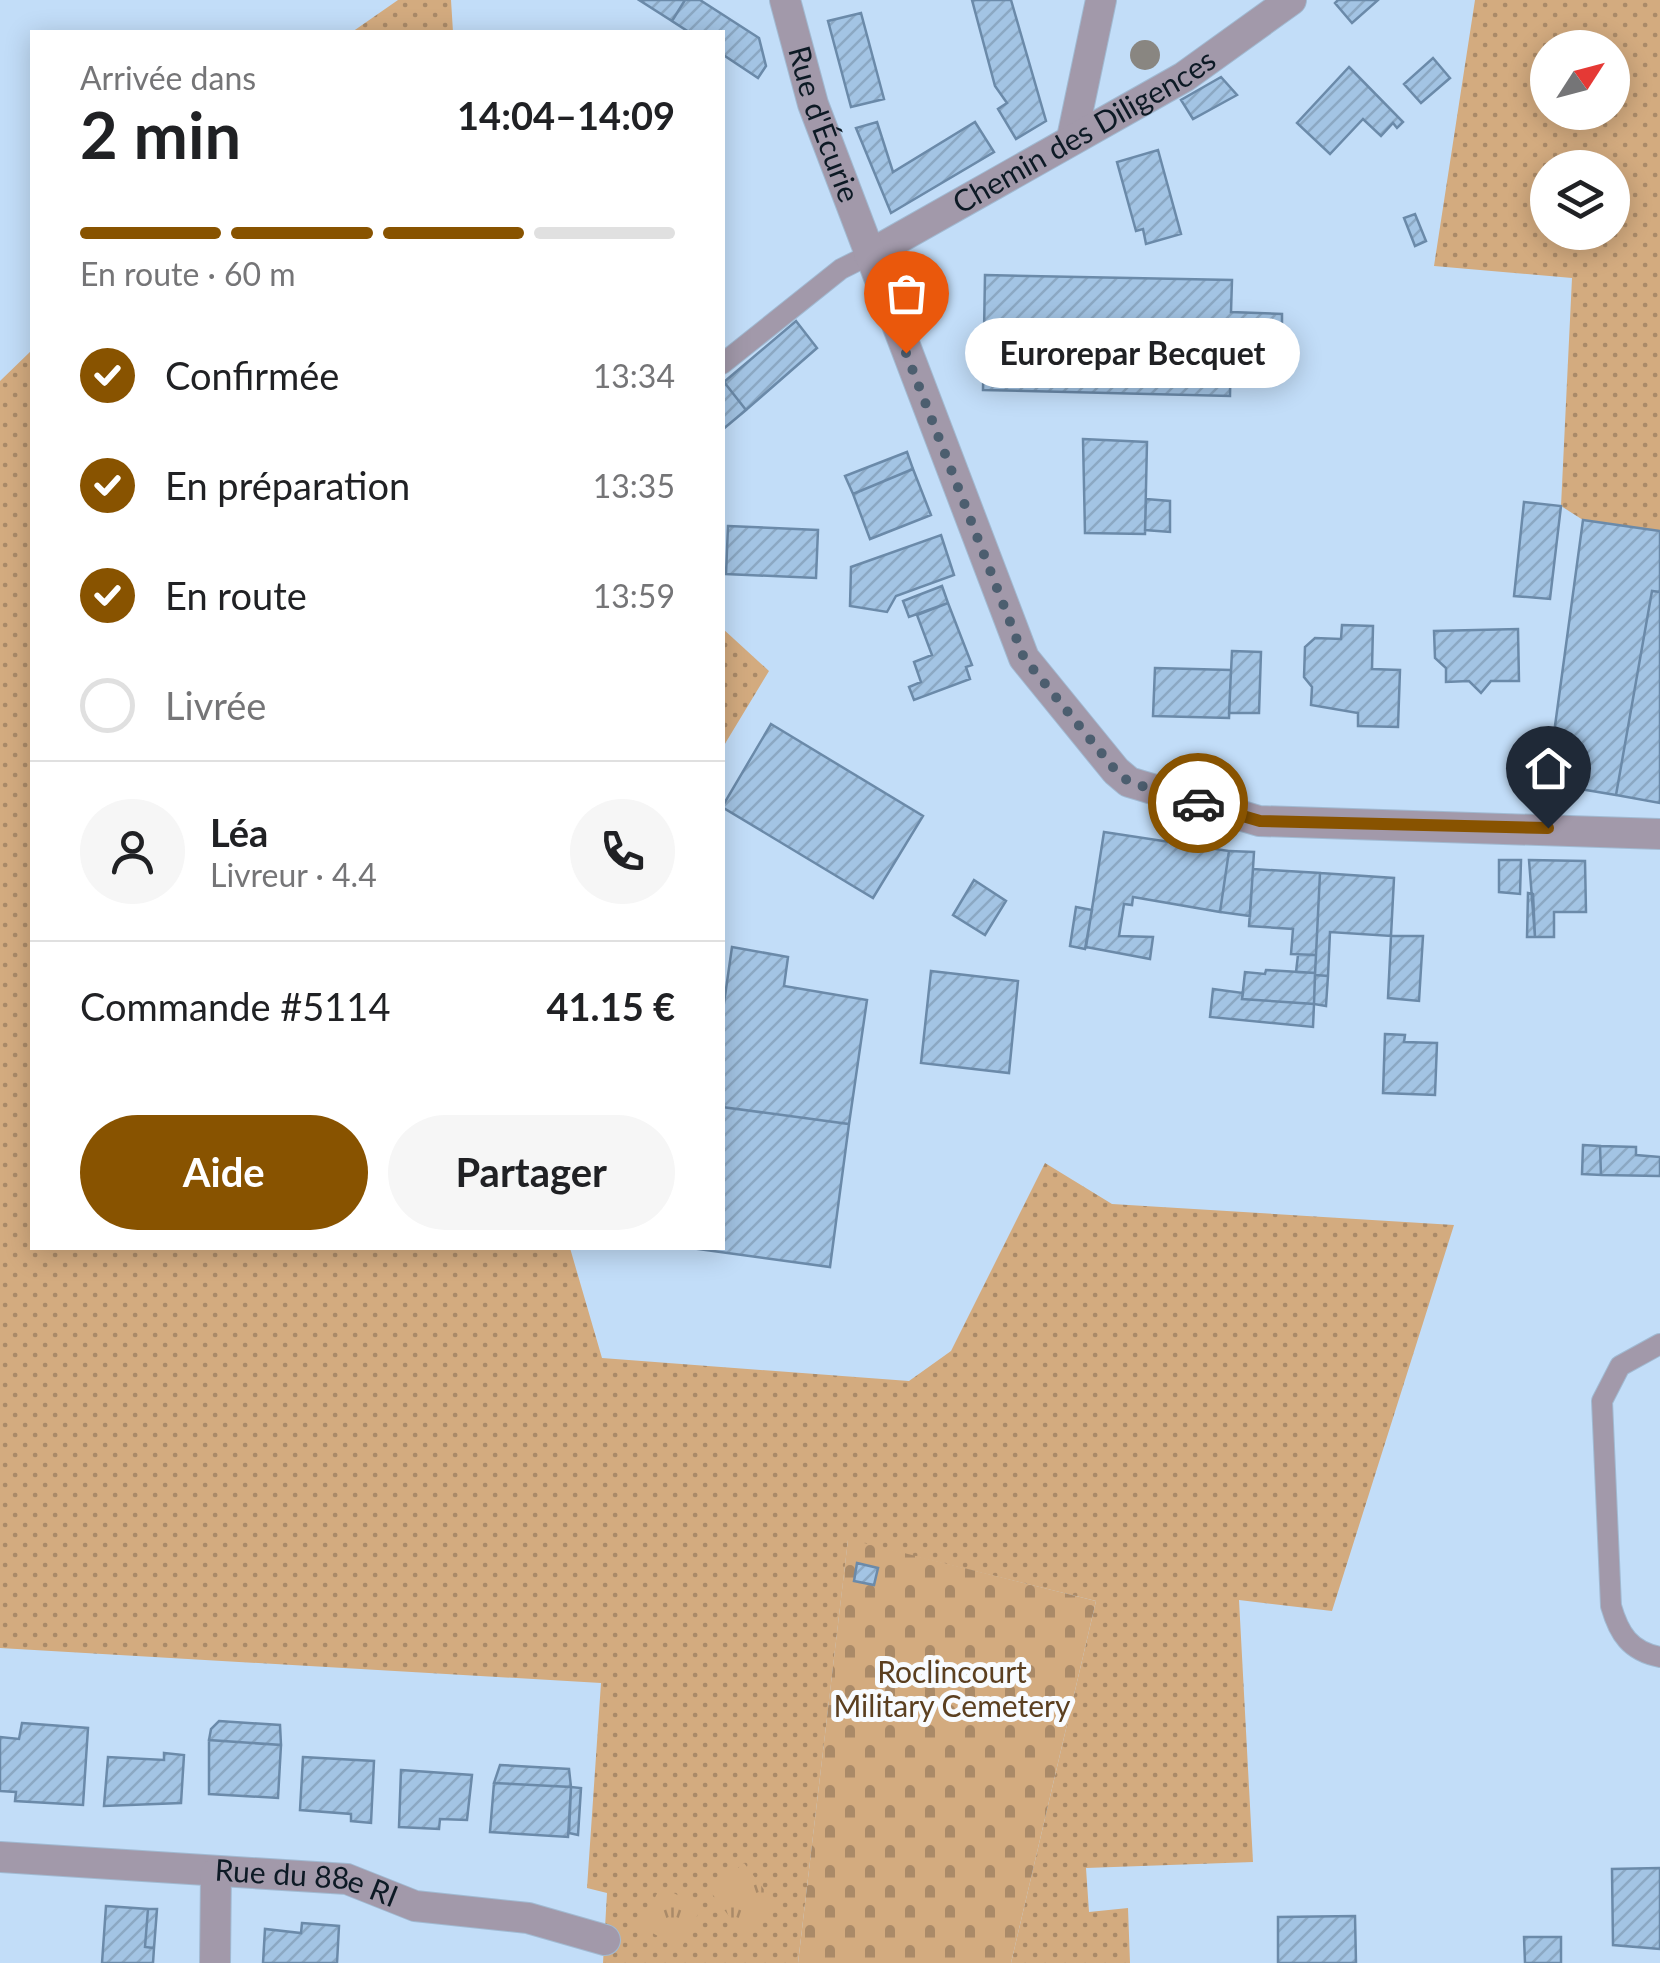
<!DOCTYPE html>
<html lang="fr">
<meta charset="utf-8">
<style>
:root{--surface:#fff;--page:#f6f6f6;--text:#202124;--muted:#757577;--line:#e0e0e0;--accent:#885300}
body{margin:0;font-family:Lato,sans-serif;background:var(--page);color:var(--text);height:100vh;display:flex;flex-direction:column;font-size:38px;white-space:nowrap}
*{box-sizing:border-box;margin:0}
p{font-size:32px;color:var(--muted)}
.icon{flex:none;width:55px;height:55px;fill:none;stroke:currentColor;stroke-width:2;stroke-linecap:round;stroke-linejoin:round}
.map{position:relative;flex:1;overflow:hidden}
.sheet{position:absolute;left:30px;top:30px;width:695px;height:1220px;display:flex;flex-direction:column;background:var(--surface);border-radius:0px;box-shadow:0 5px 25px #0003}
.sheet>*{flex:none}
.needle{width:65px;rotate:54deg}
.controls{position:absolute;left:1530px;top:30px;display:grid;gap:20px}
.controls a{display:grid;place-items:center;width:100px;height:100px;border-radius:50%;background:var(--surface);box-shadow:0 5px 25px #0003;font-size:50px}
.pin{position:absolute;display:grid;place-items:center;width:85px;height:85px;color:#fff;margin:-102px -42px;border-radius:50% 50% 50% 0;rotate:-45deg;box-shadow:0 0 10px #0007}
.pin .icon{rotate:45deg}
.courier{position:absolute;display:grid;place-items:center;width:100px;height:100px;margin:-50px;border:8px solid #885300;border-radius:50%;background:#fff;color:#222;box-shadow:0 2px 12px #0007}
.bubble{position:absolute;height:70px;border-radius:35px;background:var(--surface);box-shadow:0 5px 25px #0003;font-size:32px;font-weight:700;line-height:70px;text-align:center}
.summary em{font-style:normal;font-weight:700}
.summary div{display:flex;flex-direction:column-reverse}
.summary{display:flex;align-items:center;justify-content:space-between;height:170px;padding:0 50px}
h1{font-size:65px;font-weight:700;line-height:75px}
.bar{display:grid;grid-template-columns:repeat(4,1fr);gap:15px 10px;align-content:center;height:120px;padding:0 50px}
.bar i{height:12px;border-radius:8px;background:var(--line)}
.bar .active{background:var(--accent)}
.bar p{grid-column:span 4}
.line{display:flex;align-items:center;gap:25px;padding:0 50px;border-top:2px solid var(--line)}
.line div{flex:1}
.round{display:grid;place-items:center;flex:none;width:105px;height:105px;border-radius:52px;background:var(--page)}
ol{padding:0 50px;list-style:none}
li{display:flex;align-items:center;gap:30px;height:110px}
li p{margin-inline-start:auto}
li .icon{padding:10px;border-radius:50%;background:var(--accent);color:#fff;stroke-width:4}
li:last-child{color:var(--muted)}
li i{width:55px;height:55px;border:5px solid var(--line);border-radius:50%}
.primary-button{display:flex;gap:20px;margin-top:auto;padding:20px 50px}
.primary-button a{flex:1;height:115px;border-radius:60px;background:var(--accent);color:#fff;font-size:40px;font-weight:700;line-height:115px;text-align:center}
.primary-button a+a{background:var(--page);color:var(--text)}
.map>svg:first-child{display:block}
.grass{fill:url(#grass-dots);fill-rule:evenodd}
.cemetery{fill:url(#cemetery-stones)}
.park{fill:url(#park-tufts)}
.building{fill:url(#building-hatch);stroke:#6b8aa9;stroke-width:2.5}
.lines{fill:none;stroke-linecap:round;stroke-linejoin:round}
.service-casing{stroke:#a1bad2;stroke-width:22}
.minor-casing{stroke:#a1bad2;stroke-width:32}
.tertiary-casing{stroke:#a1bad2;stroke-width:32}
.service{stroke:#a299aa;stroke-width:20}
.minor{stroke:#a299aa;stroke-width:30}
.tertiary{stroke:#a299aa;stroke-width:30}
.tree{fill:#898681}
.done{stroke:#4c5e6f;stroke-width:10;stroke-dasharray:0 18}
.route{stroke:#885300;stroke-width:12}
.labels{text-anchor:middle;stroke-width:10;stroke-linejoin:round;paint-order:stroke}
.street-label{font-size:30px;fill:#0d1a25;stroke:#f8fbff}
.park-label{font-size:30px;fill:#5b3f20;stroke:#f8fbff}
</style>
<div class="map">
<svg width="1660" height="1963" viewBox="0 0 1660 1963">
<defs>
<pattern id="grass-dots" width="8" height="8" patternUnits="userSpaceOnUse" patternTransform="scale(2.5)"><rect width="8" height="8" fill="#d3ab7f"/><path d="M2 2h.1M6 6h.1" fill="none" stroke="#aa8a68" stroke-width="1.8" stroke-linecap="round"/></pattern>
<pattern id="cemetery-stones" width="16" height="16" patternUnits="userSpaceOnUse" patternTransform="scale(2.5)"><rect width="16" height="16" fill="#d3ab7f"/><path d="M2 7V4a2 2 0 0 1 4 0v3zM10 15v-3a2 2 0 0 1 4 0v3z" fill="#aa8a68"/></pattern>
<pattern id="park-tufts" width="24" height="20" patternUnits="userSpaceOnUse" patternTransform="scale(2.5)"><rect width="24" height="20" fill="#d3ab7f"/><path d="M3 7l-1-3M5 7V3M7 7l1-3M15 17l-1-3M17 17v-4M19 17l1-3" fill="none" stroke="#aa8a68"/></pattern>
<pattern id="building-hatch" width="6" height="6" patternUnits="userSpaceOnUse" patternTransform="scale(2.5)"><rect width="6" height="6" fill="#a3c4e4"/><path d="M-1 1l2-2M0 6l6-6M5 7l2-2" fill="none" stroke="#8ba8c3"/></pattern>
</defs>
<rect width="100%" height="100%" fill="#c2ddf8"/>
<path class="grass" d="M398,0H451L453,32H352Z
M1475,0H1660V531L1583,520L1561,506L1572,278L1434,266ZM1548,48H1612V112H1548ZM1548,168H1612V232H1548Z
M32,350V1248H570L602,1358L909,1381L951,1351L1045,1163L1112,1204L1454,1225L1332,1611L1239,1600L1253,1862L1086,1868L1089,1912L1128,1908L1130,1963H1011L1096,1601L848,1540L798,1963H603L607,1893L587,1888L601,1683L0,1648V381Z
M722,628L769,671L723,747H722Z"/>
<path class="cemetery" d="M848,1539L1096,1601L1011,1963H798Z"/>
<path class="park" d="M744,1863L778,1908L744,1936L710,1891Z
M661,1886L701,1908L681,1949L640,1926Z"/>
<path class="building" d="M639,0H685L672,21Z
M685,0H700L759,38L766,66L758,78L722,54V32H689L672,21Z
M972,0H1011L1046,121L1016,139L998,109L1007,103L995,86Z
M1338,0H1378L1352,23L1335,3Z
M861,13L884,99L851,107L828,21Z
M1433,58L1450,78L1421,103L1404,84Z
M1349,67L1403,122L1397,128L1393,123L1381,136L1363,119L1330,154L1297,123Z
M1221,77L1237,95L1193,119L1181,100Z
M877,122L893,172L975,122L994,152L891,213L856,128Z
M1158,150L1181,234L1146,244L1143,229L1136,231L1117,162Z
M1415,214L1426,241L1415,246L1404,218Z
M985,275L1232,280L1231,312L1282,314V341L1231,340L1230,396L983,390Z
M796,321L817,348L746,410L724,382Z
M724,382L746,410L722,430V383Z
M1083,439L1147,442L1145,534L1085,533Z
M907,452L913,469L853,494L845,476Z
M913,469L931,515L870,539L853,494Z
M1146,499L1170,501V532L1145,530Z
M1524,502L1561,506L1550,599L1514,596Z
M1583,520L1660,531V592L1652,591L1616,795L1562,786L1568,751L1552,748Z
M728,526L818,530L816,578L726,574Z
M941,535L954,575L896,596L887,612L850,606L851,567Z
M942,586L948,603L909,617L903,601Z
M1652,591L1660,592V803L1616,795Z
M948,603L972,665L966,667L970,679L914,700L909,687L921,682L914,662L932,655L917,615Z
M1342,625L1373,626L1372,669L1400,670L1398,727L1358,726V713L1311,705L1312,687L1304,677L1305,647L1315,638L1341,639Z
M1518,629L1519,681H1491L1481,693L1469,681L1446,682V668L1435,658L1434,631Z
M1232,651L1261,652L1259,713H1229Z
M1155,668L1231,670L1229,718L1153,716Z
M771,724L923,816L873,898L722,807Z
M1552,748L1568,751L1562,786L1546,783Z
M1104,832L1229,851L1220,912L1133,897L1132,905L1124,904L1119,936L1153,937L1150,959L1086,947Z
M1229,851L1254,852L1250,916L1220,912Z
M1499,860H1521L1520,894L1499,892Z
M1529,860L1585,861L1586,912H1554V937H1535Z
M1253,869L1320,873L1316,955L1291,954L1293,929L1249,926Z
M1320,873L1394,878L1391,936L1330,932L1328,976L1315,975Z
M974,880L1006,901L985,935L953,915Z
M1528,893L1533,894L1535,937H1527Z
M1076,907L1092,910L1085,949L1070,946Z
M1391,936H1423L1419,1001L1388,998Z
M732,947L788,957L784,986L867,1000L849,1124L722,1107V1017Z
M1298,955H1316L1315,973L1296,972Z
M1266,970L1315,973L1314,1004L1242,999L1245,972L1265,974Z
M931,971L1018,981L1009,1073L921,1063Z
M1315,975L1328,976L1326,1006L1314,1004Z
M1213,989L1243,993L1242,999L1314,1004L1313,1027L1210,1017Z
M1385,1034L1405,1035L1404,1042L1437,1043L1435,1095L1383,1093Z
M722,1107L849,1124L830,1267L691,1248H722Z
M1583,1145L1600,1146L1601,1175L1582,1174Z
M1600,1146L1636,1147V1155L1660,1157V1176L1601,1175Z
M857,1563L878,1568L874,1585L854,1581Z
M219,1721L280,1725L281,1745L209,1740L211,1729Z
M22,1723L88,1728L83,1805L15,1801L16,1792L0,1791V1737L19,1739Z
M209,1740L281,1745L278,1798L209,1794Z
M164,1753L184,1755L181,1803L104,1806L108,1757L164,1760Z
M303,1757L374,1761L371,1823L351,1821V1814L300,1810Z
M500,1765L569,1769L571,1787L494,1783Z
M401,1770L472,1775L467,1820L440,1819L439,1829L399,1827Z
M494,1783L571,1787L568,1837L490,1832Z
M571,1787L581,1788L578,1835L569,1833Z
M1660,1868V1949L1613,1945L1612,1869Z
M106,1906L148,1909L145,1947L154,1948L153,1963H102Z
M148,1909H157L154,1948L145,1947Z
M1355,1916L1356,1963H1278V1917Z
M302,1923L339,1926L337,1963H263L265,1929L301,1933Z
M1524,1937H1561V1963H1525Z"/>
<g class="lines">
<g class="service-casing">
<path id="service" d="M722,364L841,269L869,255
M1660,1344L1620,1366L1602,1401L1611,1606C1619,1634 1630,1651 1660,1657"/>
</g>
<g class="minor-casing">
<g id="minor">
<path d="M1072,138L1101,0"/>
<path id="s1" d="M869,255L1184,77L1291,0"/>
<path id="s2" d="M0,1857L347,1879L415,1906L528,1918L605,1940"/>
<path d="M215,1963L216,1873"/>
</g>
</g>
<g class="tertiary-casing">
<g id="tertiary">
<path id="s3" d="M785,0L813,104L1024,658L1116,771L1129,782L1259,821L1660,834"/>
</g>
</g>
<use href="#service" class="service"/>
<use href="#minor" class="minor"/>
<use href="#tertiary" class="tertiary"/>
</g>
<circle class="tree" cx="1145" cy="55" r="15"/>
<g class="lines">
<path class="done" d="M906,353L1024,658L1116,771L1129,782L1198,803"/>
<path class="route" d="M1198,803L1260,821L1548,828"/>
</g>
<g class="labels">
<g class="street-label">
<text dy="10" stroke="none"><textPath href="#s3" startOffset="130">Rue d'Écurie</textPath></text>
<text dy="10" stroke="none"><textPath href="#s1" startOffset="248">Chemin des Diligences</textPath></text>
<text dy="10" stroke="none"><textPath href="#s2" startOffset="308">Rue du 88e RI</textPath></text>
</g>
<g class="park-label">
<text x="952" y="1683">Roclincourt<tspan x="952" dy="34">Military Cemetery</tspan></text>
</g>
</g>
</svg>
<div class="controls">
<a><svg class="needle" viewBox="-14 -14 28 28"><path d="M0-13l5 13h-10z" fill="#e53935"/><path d="M0 13l5-13h-10z" fill="#757577"/></svg></a>
<a><svg class="icon" aria-label="layers" viewBox="0 0 24 24"><path d="M12 4l9 5-9 5-9-5zM3 14l9 5 9-5"/></svg></a>
</div>
<div class="pin" style="left:906px;top:353px;background:#ea580c"><svg class="icon" aria-label="bag" viewBox="0 0 24 24"><path d="M5 8h14l-1 12H6zM9 8a3 3 0 0 1 6 0"/></svg></div>
<div class="pin" style="left:1548px;top:828px;background:#1f2937"><svg class="icon" aria-label="home" viewBox="0 0 24 24"><path d="M3 11l9-7 9 7M6 9v11h12V9"/></svg></div>
<div class="courier" style="left:1198px;top:803px"><svg class="icon" aria-label="car" viewBox="0 0 24 24"><path d="M5 17H2v-5l4-1 3-4h7l3 4 3 1v5h-3M9 17h6M6 11h13"/><circle cx="7" cy="17" r="2"/><circle cx="17" cy="17" r="2"/></svg></div>
<div class="bubble" style="left:965px;top:318px;width:335px">Eurorepar Becquet</div>
<section class="sheet">
<div class="summary"><div><h1>2 min</h1><p>Arrivée dans</p></div><em>14:04–14:09</em></div>
<div class="bar"><i class="active"></i><i class="active"></i><i class="active"></i><i></i><p>En route · 60 m</p></div>
<ol>
<li><svg class="icon" aria-label="check" viewBox="0 0 24 24"><path d="M5 12l5 5 9-10"/></svg>Confirmée<p>13:34</p></li>
<li><svg class="icon" aria-label="check" viewBox="0 0 24 24"><path d="M5 12l5 5 9-10"/></svg>En préparation<p>13:35</p></li>
<li><svg class="icon" aria-label="check" viewBox="0 0 24 24"><path d="M5 12l5 5 9-10"/></svg>En route<p>13:59</p></li>
<li><i></i>Livrée</li>
</ol>
<div class="line" style="height:180px"><a class="round"><svg class="icon" aria-label="person" viewBox="0 0 24 24"><circle cx="12" cy="8" r="4"/><path d="M4 21q1-7 8-7t8 7"/></svg></a><div><b>Léa</b><p>Livreur · 4.4</p></div><a class="round"><svg class="icon" aria-label="phone" viewBox="0 0 24 24"><path d="M5 4h4l2 5-3 2q2 4 5 5l2-3 5 2v4C11 20 4 13 5 4z"/></svg></a></div>
<div class="line" style="height:130px"><div>Commande #5114</div><b>41.15 €</b></div>
<div class="primary-button"><a>Aide</a><a>Partager</a></div>
</section>
</div>
